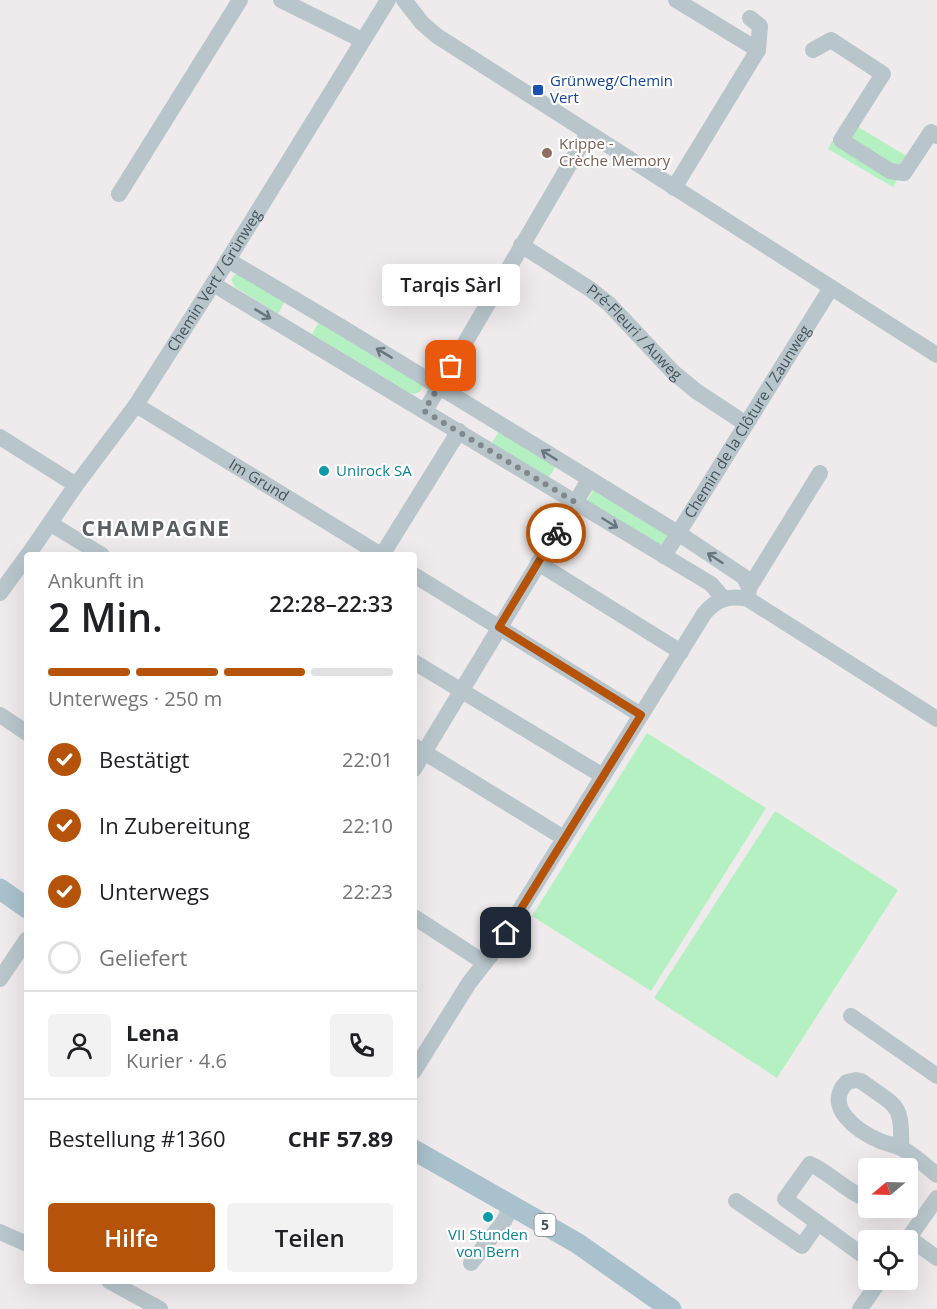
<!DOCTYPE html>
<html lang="de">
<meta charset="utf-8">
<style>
:root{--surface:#fff;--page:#f2f2f2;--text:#202124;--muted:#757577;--line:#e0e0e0;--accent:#b45309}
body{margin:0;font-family:"Open Sans",sans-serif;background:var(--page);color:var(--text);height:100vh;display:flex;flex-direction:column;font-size:22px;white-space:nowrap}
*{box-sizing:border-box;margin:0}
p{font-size:20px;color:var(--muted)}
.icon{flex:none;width:33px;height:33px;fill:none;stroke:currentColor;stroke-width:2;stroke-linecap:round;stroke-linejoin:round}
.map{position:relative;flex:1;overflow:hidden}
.drawer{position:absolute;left:24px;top:552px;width:393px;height:732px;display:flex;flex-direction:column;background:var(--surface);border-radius:6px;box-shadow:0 6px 24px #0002}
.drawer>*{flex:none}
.needle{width:39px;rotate:251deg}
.fabs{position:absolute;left:858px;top:1158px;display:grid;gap:12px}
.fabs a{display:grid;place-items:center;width:60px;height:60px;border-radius:6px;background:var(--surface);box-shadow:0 6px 24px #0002;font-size:30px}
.pin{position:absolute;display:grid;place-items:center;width:51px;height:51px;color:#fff;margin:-26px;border-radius:12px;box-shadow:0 3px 9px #0006}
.courier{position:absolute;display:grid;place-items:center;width:60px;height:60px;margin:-30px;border:4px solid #b45309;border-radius:50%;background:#fff;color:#222;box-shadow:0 2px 8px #0007}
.bubble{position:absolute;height:42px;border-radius:6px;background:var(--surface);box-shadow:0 6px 24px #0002;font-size:20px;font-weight:600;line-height:42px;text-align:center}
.summary em{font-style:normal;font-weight:600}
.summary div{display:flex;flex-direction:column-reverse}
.summary{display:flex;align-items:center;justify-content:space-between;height:102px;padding:0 24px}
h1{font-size:39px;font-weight:600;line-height:45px}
.bar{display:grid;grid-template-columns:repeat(4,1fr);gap:9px 6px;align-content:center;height:72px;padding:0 24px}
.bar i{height:8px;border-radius:4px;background:var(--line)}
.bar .selected{background:var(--accent)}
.bar p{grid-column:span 4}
.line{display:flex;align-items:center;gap:15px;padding:0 24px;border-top:2px solid var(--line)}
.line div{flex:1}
.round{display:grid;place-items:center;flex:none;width:63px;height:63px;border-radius:6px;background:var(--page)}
ol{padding:0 24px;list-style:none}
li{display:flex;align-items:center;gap:18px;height:66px}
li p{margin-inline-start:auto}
li .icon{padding:6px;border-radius:50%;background:var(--accent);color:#fff;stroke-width:4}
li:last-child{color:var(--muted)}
li i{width:33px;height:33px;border:3px solid var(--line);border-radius:50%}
.action{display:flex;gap:12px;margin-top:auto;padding:12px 24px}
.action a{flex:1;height:69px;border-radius:6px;background:var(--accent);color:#fff;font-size:24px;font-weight:600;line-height:69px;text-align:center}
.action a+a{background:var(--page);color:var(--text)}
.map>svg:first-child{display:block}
.green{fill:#b5f0c2}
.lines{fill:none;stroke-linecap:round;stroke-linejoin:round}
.minor{stroke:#b8c6cc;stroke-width:16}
.major{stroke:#a9c1cd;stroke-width:21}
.oneway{stroke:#66767c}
.done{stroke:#7f888c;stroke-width:6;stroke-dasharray:0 10.8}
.route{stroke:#b45309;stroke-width:8}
.transit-dot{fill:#1a4fb4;stroke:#fff;stroke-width:2}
.education-dot{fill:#8d6e63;stroke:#fff;stroke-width:2}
.culture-dot{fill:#0f9aa8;stroke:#fff;stroke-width:2}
.labels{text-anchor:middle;stroke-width:4.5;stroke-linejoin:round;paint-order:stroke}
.shield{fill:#fff;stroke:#7b878b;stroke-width:1.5}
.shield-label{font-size:14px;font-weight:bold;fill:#435359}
.transit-label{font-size:15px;fill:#164399;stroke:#fff;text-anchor:start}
.education-label{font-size:15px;fill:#785e54;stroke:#fff;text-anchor:start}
.street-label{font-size:15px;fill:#435359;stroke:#fff}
.culture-label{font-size:15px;fill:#0d838f;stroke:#fff;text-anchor:start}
.district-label{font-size:21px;font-weight:bold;letter-spacing:1.5px;fill:#585d61;stroke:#fff}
</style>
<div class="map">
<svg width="937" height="1309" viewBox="0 0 937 1309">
<rect width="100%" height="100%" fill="#efebec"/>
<path class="green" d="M845,119L910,158L893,187L828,149Z
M238,272L286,299L278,314L235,287L231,279Z
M320,320L423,385L421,391L415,394L408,393L312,334Z
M500,430L557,464L548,479L491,444Z
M594,489L668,534L663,544L661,546L587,501Z
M647,733L766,808L651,991L532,916Z
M775,811L898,890L777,1078L654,998Z"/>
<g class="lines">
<g class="minor">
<path d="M281,0L362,40"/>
<path d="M404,0L422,23L437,36L937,355"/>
<path d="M750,18L760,26L758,50"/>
<path d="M813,50L831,40L883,74L841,140L890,171L904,173L931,132L937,136"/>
<path d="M674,188L758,50L676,0"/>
<path d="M119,194L240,0"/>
<path id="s1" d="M521,245L590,289L609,304L673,372L696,391L746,424"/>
<path d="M228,260L343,328L678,533L744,577L749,588L748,599"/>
<path d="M213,284L711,584L724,599"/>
<path id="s2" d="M136,405L381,555"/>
<path d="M425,411L588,133"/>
<path d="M0,437L76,485"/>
<path d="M51,524L102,555"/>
<path id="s3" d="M28,555L76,485L136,405L213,284L388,0"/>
<path d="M382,555L459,431"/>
<path id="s4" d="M664,556L831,288"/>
<path d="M538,563L681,652"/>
<path d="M414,575L641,715"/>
<path d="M749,588L820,473"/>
<path d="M0,593L27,556"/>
<path d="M414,662L603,776"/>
<path d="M0,715L27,733"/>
<path d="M414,746L564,838"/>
<path d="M414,769L589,480"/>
<path d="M414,917L485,963"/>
<path d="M0,979L27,939"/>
<path d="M851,1016L937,1076"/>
<path d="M414,1071L469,983L494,951L704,614C716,599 729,595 748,599L937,719"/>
<path d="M901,1148C903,1102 896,1107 861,1081L856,1080L847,1082C822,1107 859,1132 880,1141C887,1144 896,1145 903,1149C915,1156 926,1166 937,1175"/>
<path d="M868,1199C847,1193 831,1173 810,1164L785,1199L868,1259"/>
<path d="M736,1201L802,1246L818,1223"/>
<path d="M0,1232L27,1244"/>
<path d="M909,1238L937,1258"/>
<path d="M907,1240L937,1198"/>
<path d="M471,1263L504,1221L511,1206"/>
<path d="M109,1281L160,1309"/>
<path d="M860,1309L880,1280"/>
</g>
<path class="major" d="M0,889L27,908
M414,1150L577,1243L671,1309"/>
</g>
<defs><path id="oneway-shaft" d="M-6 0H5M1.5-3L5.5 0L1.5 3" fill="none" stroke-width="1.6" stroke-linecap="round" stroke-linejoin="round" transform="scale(1.5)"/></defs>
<g class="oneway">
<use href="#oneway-shaft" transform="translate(263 314) rotate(31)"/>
<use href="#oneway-shaft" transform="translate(384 353) rotate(-149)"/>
<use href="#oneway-shaft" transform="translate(549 455) rotate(-148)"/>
<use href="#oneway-shaft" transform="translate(610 523) rotate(32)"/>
<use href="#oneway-shaft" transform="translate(715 558) rotate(-147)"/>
</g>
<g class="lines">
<path class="done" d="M451,366L424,411L575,502L556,533"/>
<path class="route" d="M506,933L641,715L499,627L556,533"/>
</g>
<rect class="transit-dot" x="532" y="84" width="12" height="12" rx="3"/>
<circle class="education-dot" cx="547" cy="153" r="6"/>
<g class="culture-dot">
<circle cx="324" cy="471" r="6"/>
<circle cx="488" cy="1217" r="6"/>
</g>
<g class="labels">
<rect class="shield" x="534.5" y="1214" width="21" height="22" rx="4.5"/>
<g class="shield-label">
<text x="545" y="1230">5</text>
</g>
<g class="transit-label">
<text x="550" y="86">Grünweg/Chemin<tspan x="550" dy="17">Vert</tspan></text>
</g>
<g class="education-label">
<text x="559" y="149">Krippe -<tspan x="559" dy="17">Crèche Memory</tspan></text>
</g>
<g class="street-label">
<text dy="5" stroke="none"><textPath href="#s3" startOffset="332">Chemin Vert / Grünweg</textPath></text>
<text dy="5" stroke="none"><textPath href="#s1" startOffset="144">Pré-Fleuri / Auweg</textPath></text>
<text dy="5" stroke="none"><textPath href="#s4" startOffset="158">Chemin de la Clôture / Zaunweg</textPath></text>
<text dy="5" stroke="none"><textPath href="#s2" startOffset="144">Im Grund</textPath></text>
</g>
<g class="culture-label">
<text x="336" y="476">Unirock SA</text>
<text x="488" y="1240" text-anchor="middle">VII Stunden<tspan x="488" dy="17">von Bern</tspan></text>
</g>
<g class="district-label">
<text x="156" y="536">CHAMPAGNE</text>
</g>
</g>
</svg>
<div class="fabs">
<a><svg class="needle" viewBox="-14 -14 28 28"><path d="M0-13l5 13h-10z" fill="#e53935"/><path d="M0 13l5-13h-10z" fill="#757577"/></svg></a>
<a><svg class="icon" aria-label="locate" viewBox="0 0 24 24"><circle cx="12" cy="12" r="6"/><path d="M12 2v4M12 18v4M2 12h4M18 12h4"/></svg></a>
</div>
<div class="pin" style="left:451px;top:366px;background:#ea580c"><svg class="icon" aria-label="bag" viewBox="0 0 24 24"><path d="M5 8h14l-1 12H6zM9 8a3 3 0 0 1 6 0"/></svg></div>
<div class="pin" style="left:506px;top:933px;background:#1f2937"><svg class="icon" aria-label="home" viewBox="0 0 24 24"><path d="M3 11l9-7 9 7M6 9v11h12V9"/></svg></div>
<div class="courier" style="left:556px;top:533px"><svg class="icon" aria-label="bike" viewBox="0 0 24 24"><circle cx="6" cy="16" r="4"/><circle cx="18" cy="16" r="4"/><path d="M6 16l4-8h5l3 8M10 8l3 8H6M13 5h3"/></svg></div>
<div class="bubble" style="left:382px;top:264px;width:138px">Tarqis Sàrl</div>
<section class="drawer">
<div class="summary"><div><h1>2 Min.</h1><p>Ankunft in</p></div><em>22:28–22:33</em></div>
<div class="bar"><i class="selected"></i><i class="selected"></i><i class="selected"></i><i></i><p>Unterwegs · 250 m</p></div>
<ol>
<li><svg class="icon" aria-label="check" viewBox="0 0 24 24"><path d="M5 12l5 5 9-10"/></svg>Bestätigt<p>22:01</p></li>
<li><svg class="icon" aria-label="check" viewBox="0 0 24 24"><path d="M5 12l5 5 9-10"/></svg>In Zubereitung<p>22:10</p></li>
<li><svg class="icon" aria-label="check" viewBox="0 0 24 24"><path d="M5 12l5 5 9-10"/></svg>Unterwegs<p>22:23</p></li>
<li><i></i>Geliefert</li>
</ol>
<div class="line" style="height:108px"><a class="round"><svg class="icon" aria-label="person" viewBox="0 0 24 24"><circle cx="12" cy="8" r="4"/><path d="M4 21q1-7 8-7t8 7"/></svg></a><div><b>Lena</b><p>Kurier · 4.6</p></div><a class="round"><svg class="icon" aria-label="phone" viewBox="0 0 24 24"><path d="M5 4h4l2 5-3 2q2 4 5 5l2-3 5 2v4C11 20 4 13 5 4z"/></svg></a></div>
<div class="line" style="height:78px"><div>Bestellung #1360</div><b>CHF 57.89</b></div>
<div class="action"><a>Hilfe</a><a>Teilen</a></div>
</section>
</div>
